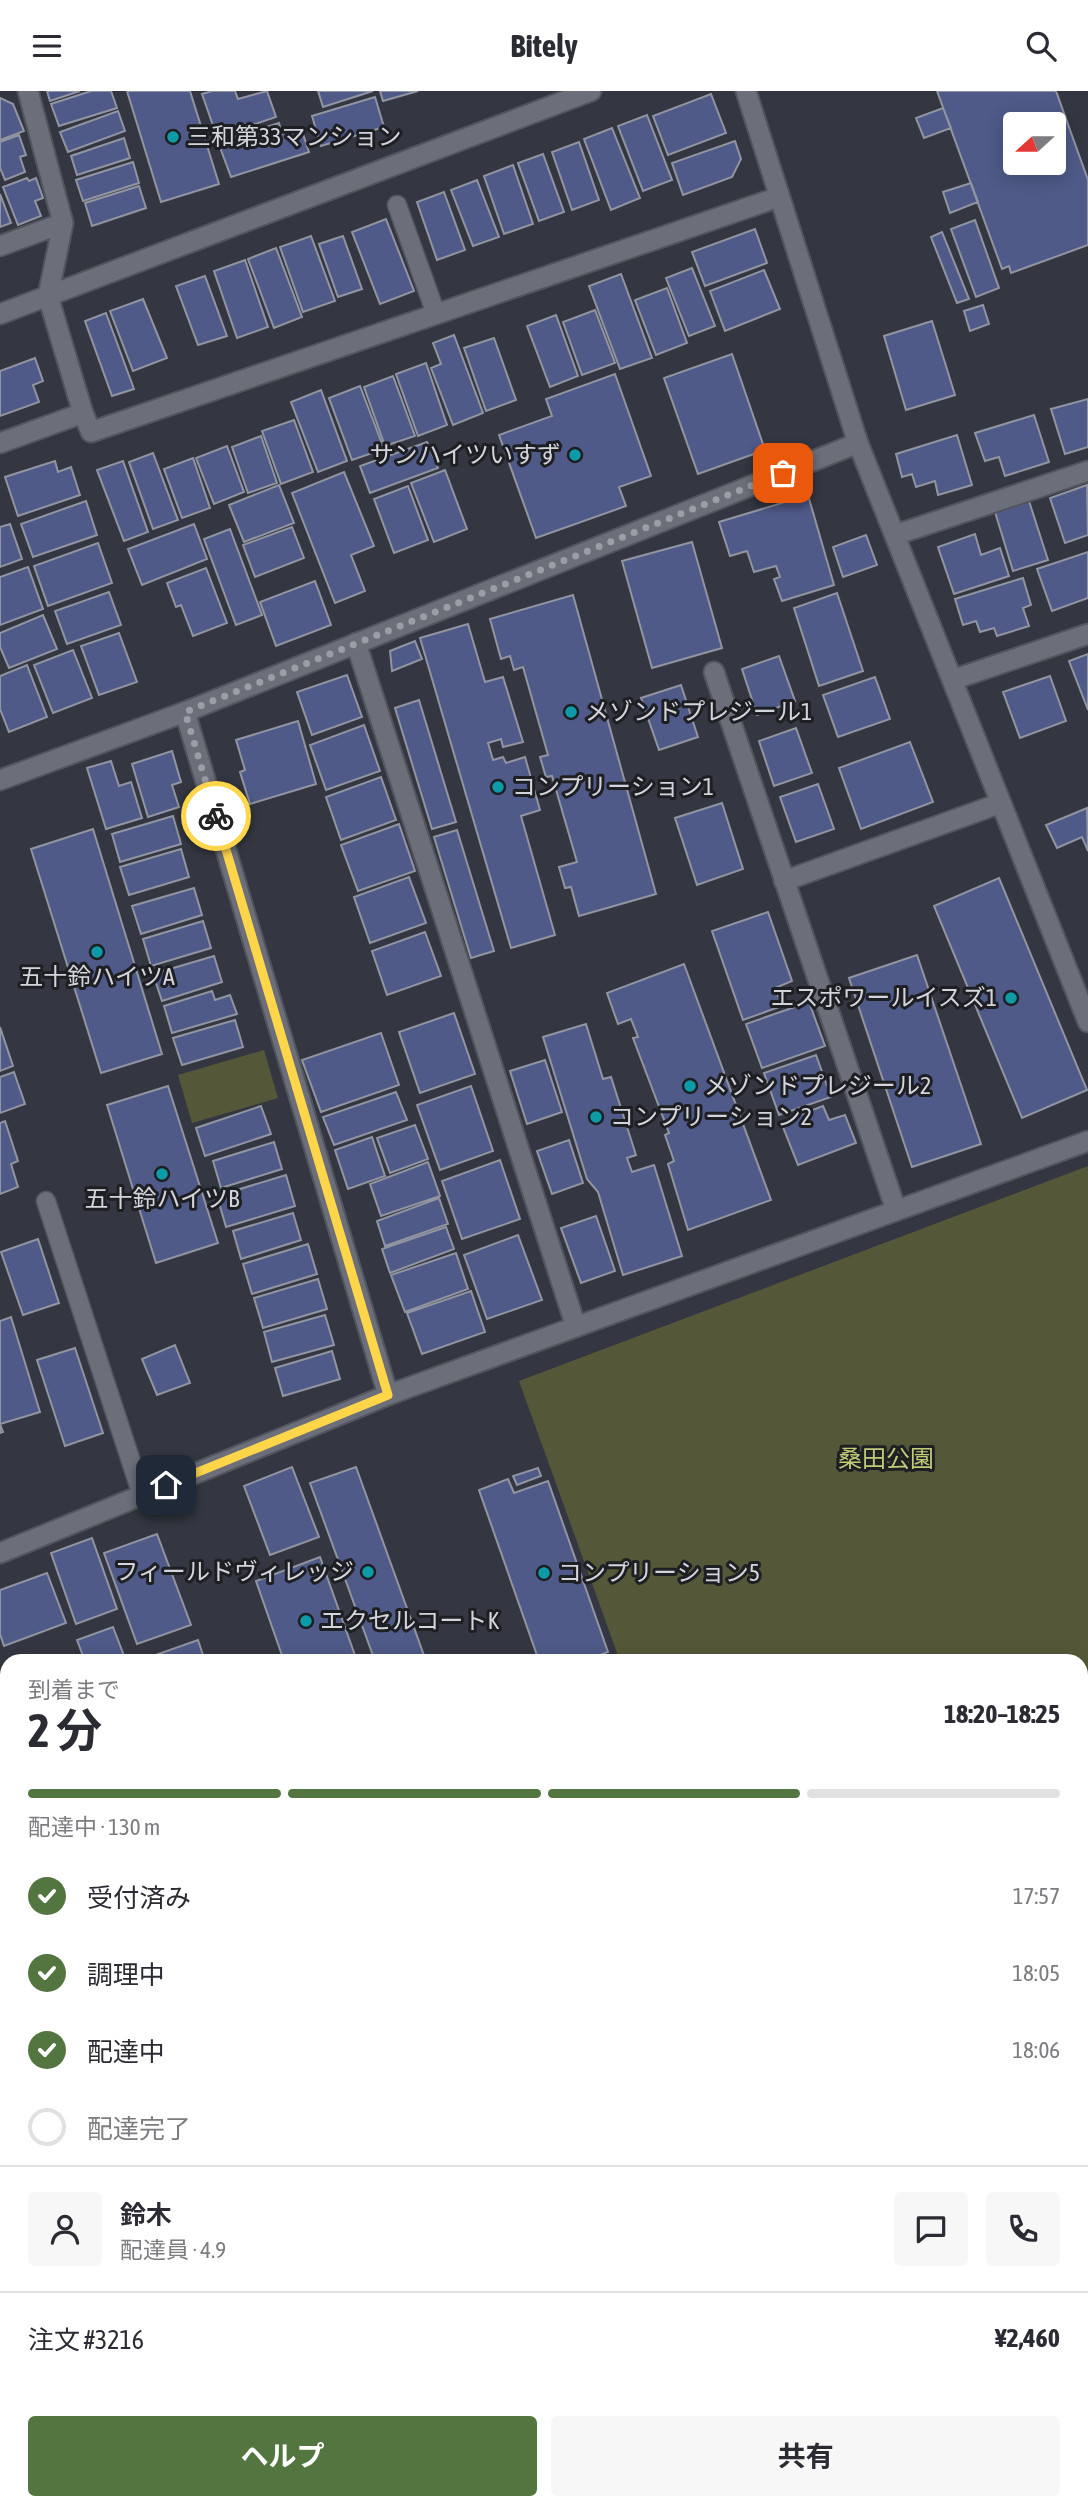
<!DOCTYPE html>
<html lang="ja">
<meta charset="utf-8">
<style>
:root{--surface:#fff;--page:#f7f7f7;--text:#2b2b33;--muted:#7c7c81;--line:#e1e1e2;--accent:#537540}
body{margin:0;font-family:"Asap Condensed","Noto Sans JP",sans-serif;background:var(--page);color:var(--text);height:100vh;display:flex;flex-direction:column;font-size:26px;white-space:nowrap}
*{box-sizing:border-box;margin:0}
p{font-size:23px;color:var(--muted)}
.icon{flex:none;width:38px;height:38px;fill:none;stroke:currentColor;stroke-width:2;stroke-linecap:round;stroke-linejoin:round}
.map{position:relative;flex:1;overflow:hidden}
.side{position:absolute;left:0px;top:1563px;width:1088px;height:856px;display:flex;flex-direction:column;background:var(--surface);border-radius:21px 21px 0 0;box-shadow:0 4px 18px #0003}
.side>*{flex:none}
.needle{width:46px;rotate:249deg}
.fabs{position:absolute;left:1003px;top:21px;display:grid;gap:14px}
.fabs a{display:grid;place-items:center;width:63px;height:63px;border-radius:7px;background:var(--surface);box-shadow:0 4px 18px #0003;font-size:35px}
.pin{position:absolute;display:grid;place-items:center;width:60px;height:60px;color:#fff;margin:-30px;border-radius:14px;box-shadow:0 4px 10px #0006}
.courier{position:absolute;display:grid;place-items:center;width:70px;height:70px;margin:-35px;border:5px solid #ffd54a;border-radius:50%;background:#fff;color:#222;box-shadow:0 2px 9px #0007}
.headline em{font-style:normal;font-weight:700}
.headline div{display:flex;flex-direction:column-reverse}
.headline{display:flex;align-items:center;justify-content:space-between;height:119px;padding:0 28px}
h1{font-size:46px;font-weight:700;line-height:52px}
.bar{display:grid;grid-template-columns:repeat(4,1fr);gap:10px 7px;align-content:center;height:84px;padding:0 28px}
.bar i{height:9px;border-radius:5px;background:var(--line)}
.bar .current{background:var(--accent)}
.bar p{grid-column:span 4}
.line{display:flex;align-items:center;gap:18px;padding:0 28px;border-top:2px solid var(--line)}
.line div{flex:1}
.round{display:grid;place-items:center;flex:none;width:74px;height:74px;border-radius:7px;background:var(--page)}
ol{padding:0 28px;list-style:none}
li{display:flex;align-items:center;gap:21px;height:77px}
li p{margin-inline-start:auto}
li .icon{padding:7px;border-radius:50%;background:var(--accent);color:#fff;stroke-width:4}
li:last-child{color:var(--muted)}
li i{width:38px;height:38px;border:4px solid var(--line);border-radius:50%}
.cta{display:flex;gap:14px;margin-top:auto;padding:14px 28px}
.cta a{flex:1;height:80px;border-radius:7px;background:var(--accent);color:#fff;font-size:28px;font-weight:700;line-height:80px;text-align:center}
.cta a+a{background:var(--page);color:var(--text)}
header{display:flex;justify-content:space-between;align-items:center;height:91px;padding:0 28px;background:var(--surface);font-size:32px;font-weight:700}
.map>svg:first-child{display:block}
.green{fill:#555838}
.building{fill:#4f5a88;stroke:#9195a1;stroke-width:2;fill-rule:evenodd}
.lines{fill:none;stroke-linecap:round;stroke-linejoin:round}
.service-casing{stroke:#53555e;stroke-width:21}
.pedestrian-casing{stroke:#53555e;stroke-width:23}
.minor-casing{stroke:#53555e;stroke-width:23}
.tertiary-casing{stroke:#53555e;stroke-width:23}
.primary-casing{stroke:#53555e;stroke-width:23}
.service{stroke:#6c6f7a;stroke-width:18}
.pedestrian{stroke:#6c6f7a;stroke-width:19}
.minor{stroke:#6c6f7a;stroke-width:19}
.tertiary{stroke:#6c6f7a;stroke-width:19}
.primary{stroke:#b07378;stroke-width:19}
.done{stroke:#9c9ea6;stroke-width:7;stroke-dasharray:0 12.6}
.route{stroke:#ffd54a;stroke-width:9}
.culture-dot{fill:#0f9aa8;stroke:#1d1f23;stroke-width:2.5}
.labels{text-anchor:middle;stroke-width:6;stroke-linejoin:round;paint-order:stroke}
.poi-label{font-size:24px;fill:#d4d5dc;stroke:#1d1f23;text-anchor:start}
.park-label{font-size:24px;fill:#c2ca77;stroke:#1d1f23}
</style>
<header><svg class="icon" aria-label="menu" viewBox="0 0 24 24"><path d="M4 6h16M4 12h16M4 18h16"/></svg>Bitely<svg class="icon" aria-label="search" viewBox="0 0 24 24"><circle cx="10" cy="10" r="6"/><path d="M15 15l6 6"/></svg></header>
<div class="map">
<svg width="1088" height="2417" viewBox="0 0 1088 2417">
<rect width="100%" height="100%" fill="#343741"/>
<path class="green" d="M264,959L278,1007L192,1032L178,984Z
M1088,1075V1680L1082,1683V1570H620L519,1290Z"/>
<path class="building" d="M47,0H80L50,10Z
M91,0H111L117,17L59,35L51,13Z
M127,0H190L219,93L161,111Z
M212,0H235L238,8L267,0L276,26L217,46L202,3Z
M318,0H373L323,16Z
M380,0H418L383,10Z
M937,0H1056L1088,89V154L1011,182L1009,175L1002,178ZM1015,33H1054V72H1015Z
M711,3L726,42L668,64L653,25Z
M375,6L384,36L321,55L312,25Z
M0,7L13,13L24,40L0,49Z
M943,17L951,37L924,47L916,27Z
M118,20L125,40L68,61L60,41Z
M647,24L672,89L643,100L618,35Z
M279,32L282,43L301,37L309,61L231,86L218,51Z
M612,37L640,107L611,119L584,48Z
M19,44L26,64L20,66L25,81L5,89L0,77V51Z
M124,47L130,67L77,84L71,65Z
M735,50L741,68L732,86L683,104L672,72Z
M579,51L599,109L572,119L552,61Z
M543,63L564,121L539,130L518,72Z
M133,71L139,92L83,110L76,89Z
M513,74L533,133L504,143L484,85Z
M27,87L29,90L36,87L43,107L35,110L41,125L18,134L3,96Z
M477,89L499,146L473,155L451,99Z
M971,92L978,111L950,122L943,101Z
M139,95L146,117L92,135L85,112Z
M444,101L465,159L437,169L417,111Z
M0,103L11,132L0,136Z
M386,128L414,200L380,213L352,141Z
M975,129L999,197L976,206L951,138Z
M755,138L767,172L705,195L692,161Z
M942,141L969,208L957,212L931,146Z
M311,145L335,210L303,221L280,156Z
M343,145L362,198L338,206L319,153Z
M276,157L302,226L274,237L248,168Z
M245,169L268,236L237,247L214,180Z
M692,177L715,235L689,245L666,187Z
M764,179L780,218L725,240L710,200Z
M621,183L652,267L620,278L589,195Z
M205,185L227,245L198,254L176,195Z
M667,197L687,252L656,264L635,209Z
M143,208L167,267L133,280L110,220Z
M983,214L989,233L970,240L964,220Z
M595,219L615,272L582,284L563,231Z
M106,222L134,298L112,305L85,230Z
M556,224L578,285L550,296L527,235Z
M932,230L955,304L906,319L884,245Z
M454,244L483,322L453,334L431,277L441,273L433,252Z
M494,247L516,309L486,320L464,257Z
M732,263L765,359L698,383L664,287Z
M35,267L43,290L33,294L39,311L0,325V280Z
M426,272L447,334L418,345L396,283Z
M615,283L651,385L619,396L626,415L536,447L499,344L552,325L546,308Z
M393,285L415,345L385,355L364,296Z
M360,295L384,358L352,369L329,307Z
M321,299L347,370L318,381L291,311Z
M1088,308V356L1065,363L1051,318Z
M1034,324L1049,371L1005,385L999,366L985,370L975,342Z
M294,329L313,381L281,393L262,340Z
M957,344L972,394L938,404L935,390L916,396L912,383L902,386L896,363Z
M261,345L277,392L248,402L232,356Z
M427,351L438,377L370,402L360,375Z
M227,355L244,401L214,413L196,367Z
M153,362L178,429L153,438L129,371Z
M193,367L210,417L182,427L164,378Z
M55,370L58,381L71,376L80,404L18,425L5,386Z
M123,370L148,441L124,450L97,379Z
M445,379L467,438L434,451L411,392Z
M344,381L374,455L351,464L365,500L335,512L292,402Z
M279,394L294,432L244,451L229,414Z
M1087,394L1088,444L1065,452L1050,407Z
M408,395L428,449L394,462L374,408Z
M808,404L834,494L782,510L774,488L780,486L776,475L754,481L747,460L730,465L719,431Z
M86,410L97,444L33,466L21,433Z
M1029,410L1048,469L1013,480L995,421Z
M10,433L22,468L0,476V436Z
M194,433L207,468L142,494L128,458Z
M292,436L304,467L255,486L243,454Z
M230,438L262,524L236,534L204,448Z
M975,443L981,464L1000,457L1009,485L954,503L938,456Z
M866,444L877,474L843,486L833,456Z
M692,451L722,557L652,577L622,470Z
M98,452L112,492L48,515L34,475Z
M1088,461V507L1052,520L1037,478Z
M28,476L43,518L0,534V486Z
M206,477L227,532L193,545L181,514L176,516L167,492Z
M1023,487L1031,514L1023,517L1029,535L997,545L994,537L980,541L976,530L963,534L955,508Z
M315,490L331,534L276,555L260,511Z
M109,501L121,534L67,553L55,520Z
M837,502L863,580L819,595L794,517Z
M573,504L656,803L579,825L571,796L565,797L559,776L577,771L552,685L546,686L540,666L548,664L523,576L514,579L510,565L501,568L490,528Z
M43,524L57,558L9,577L0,556V542Z
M468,533L485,591L503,586L523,651L503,656L501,648L488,652L493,669L503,666L506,672L525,666L540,719L521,725L555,844L511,857L420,547Z
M119,542L137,591L99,604L81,555Z
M415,550L422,568L392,580L390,560Z
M73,559L92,607L53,622L34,574Z
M1088,563V619L1069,570Z
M779,565L795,610L757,624L742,578Z
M27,574L47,626L9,641L0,618V585Z
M347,584L362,626L312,644L297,601Z
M1050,585L1066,630L1020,647L1003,601Z
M875,586L890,628L838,646L823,604Z
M681,594L698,646L659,659L641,607Z
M419,609L456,731L432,738L395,617Z
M298,630L316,693L250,713L240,681L245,679L236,649Z
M364,634L380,680L326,699L310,654Z
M796,637L812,682L774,695L759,650Z
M910,651L933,711L861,738L839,677Z
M172,660L181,691L172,694L179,716L148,726L132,673Z
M111,670L119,695L131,691L142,727L106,738L87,677Z
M381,686L396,729L341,749L326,706Z
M818,693L834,738L796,751L780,706Z
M722,712L743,778L697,794L675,727Z
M1087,717L1088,760L1082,746L1057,757L1046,734Z
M173,725L181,753L120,771L112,743Z
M399,733L415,780L358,800L341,754Z
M93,738L162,963L101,982L31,758Z
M457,739L494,860L471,867L434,746Z
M181,758L189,786L129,804L120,776Z
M409,786L426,832L370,852L354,806Z
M999,787L1087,999L1022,1027L934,815Z
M194,797L202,824L141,843L132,815Z
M768,821L792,890L775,897L782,915L743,929L712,840Z
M203,830L211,857L151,875L143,848Z
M425,841L441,885L387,904L372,860Z
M917,864L981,1053L912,1076L849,887Z
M214,865L222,891L162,910L153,883Z
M684,873L771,1109L688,1139L668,1073L674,1070L665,1044L669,1042L633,947L638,946L631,928L618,933L607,902Z
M212,900L215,909L230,904L237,923L172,942L164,915Z
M809,911L825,955L762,977L746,933Z
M454,922L475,983L420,1002L399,941Z
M235,929L243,956L182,974L173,947Z
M586,933L603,988L611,986L636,1064L627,1067L632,1081L654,1074L682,1165L623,1184L598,1101L587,1088L543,946Z
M0,936L13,975L0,980Z
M381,942L399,994L321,1021L302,969Z
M816,964L831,1006L779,1024L764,982Z
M545,969L562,1021L527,1033L510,980Z
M14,981L25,1013L0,1022V986Z
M168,995L218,1152L156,1172L107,1014Z
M471,995L493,1060L440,1079L417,1014Z
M396,1001L407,1029L334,1054L323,1026Z
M261,1015L271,1043L205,1065L196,1037Z
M823,1015L829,1029L845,1024L856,1052L798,1074L781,1031Z
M5,1030L18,1070L11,1073L18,1096L0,1103V1032Z
M415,1034L428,1068L390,1082L377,1047Z
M372,1046L385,1085L348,1098L335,1059Z
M569,1049L583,1092L552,1103L537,1060Z
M274,1051L282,1078L221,1097L213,1070Z
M500,1069L520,1128L462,1148L442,1090Z
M428,1071L440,1105L381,1125L370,1093Z
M286,1084L295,1115L226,1136L217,1105Z
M439,1107L448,1133L385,1155L377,1130Z
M293,1122L301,1149L241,1168L233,1140Z
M596,1125L615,1180L581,1192L561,1137Z
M446,1136L454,1158L390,1182L382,1158Z
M518,1144L542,1209L487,1228L464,1164Z
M38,1148L59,1212L23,1224L1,1161Z
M308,1153L317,1183L252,1203L243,1173Z
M456,1162L468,1198L405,1221L391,1184Z
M318,1188L327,1218L263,1237L254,1207Z
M471,1200L485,1241L422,1263L407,1222Z
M325,1224L334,1254L272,1271L264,1241Z
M11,1226L40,1321L0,1333L3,1341L0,1342V1230Z
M175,1254L190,1292L157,1304L142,1268Z
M75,1257L103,1342L65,1355L37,1269Z
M332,1260L340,1288L283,1305L275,1277Z
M292,1376L319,1446L270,1464L244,1395Z
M356,1376L426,1570H375L310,1392Z
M538,1377L541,1385L517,1394L513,1385Z
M508,1388L514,1402L548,1390L608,1561L584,1570H539L479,1399Z
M157,1443L191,1534L137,1553L104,1462Z
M92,1447L117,1518L76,1533L51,1462Z
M320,1466L357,1570H284L256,1490Z
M47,1482L66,1532L4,1555L0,1543V1499Z
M113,1536L126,1570H85L77,1549Z
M198,1549L205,1570H145L144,1568Z
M43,1564L45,1570H28Z
M0,1665L7,1685V1762L0,1765Z
M7,1780V1812L0,1793V1782Z
M4,1848L7,1856V1910L0,1913V1850Z
M7,1917V1980L0,1982V1919Z
M7,1988V2022L0,2002V1990Z
M0,2244L7,2263V2323L0,2325Z
M7,2362V2379L1,2364Z
M7,2395V2412H15L17,2417H0V2397Z
M1082,2400L1088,2417H1000L998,2412H1082Z
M20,2412H53L39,2417H22Z
M66,2412H98L100,2417H51Z
M146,2412H191L193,2417H148Z
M197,2412H244L246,2417H199Z
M255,2412H324L326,2417H257Z
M361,2412H402L404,2417H363Z
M407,2412H450L453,2417H409Z
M468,2412H533L535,2417H465L464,2413Z
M554,2412H616L618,2417H556Z
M661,2412H725L727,2417H664Z
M815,2412H887L889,2417H801Z"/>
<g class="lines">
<g class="service-casing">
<path id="service" d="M397,114L436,223
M46,1110L142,1404
M1082,1911H1088
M1082,2084L1088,2102
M0,2354L7,2351"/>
</g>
<g class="pedestrian-casing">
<path id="pedestrian" d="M0,223L591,0"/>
</g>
<g class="minor-casing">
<path id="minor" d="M28,0L63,132L48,205L83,322
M746,0L858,352L1088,931
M0,155L63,132
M0,352L83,322L91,341L779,106
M895,444L1088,380
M356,552L576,1236
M714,581L896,1119
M952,589L1088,543
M185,621L388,1304
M784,790L1001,712
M0,1462L388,1304L1088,1050
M0,2050L7,2070
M129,2412L131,2417
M781,2412L783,2417
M937,2412L940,2417"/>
</g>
<g class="tertiary-casing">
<path id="tertiary" d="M0,689L185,621L858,352"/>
</g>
<g class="primary-casing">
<path id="primary" d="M1082,1741L1088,1739
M0,2149L7,2146"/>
</g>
<use href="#service" class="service"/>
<use href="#pedestrian" class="pedestrian"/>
<use href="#minor" class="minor"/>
<use href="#tertiary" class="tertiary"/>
<use href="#primary" class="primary"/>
</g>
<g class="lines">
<path class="done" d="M216,725L185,621L783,382"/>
<path class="route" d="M166,1394L388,1304L216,725"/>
</g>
<g class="culture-dot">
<circle cx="173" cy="46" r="7"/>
<circle cx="575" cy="364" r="7"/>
<circle cx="571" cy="621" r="7"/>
<circle cx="498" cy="696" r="7"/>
<circle cx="97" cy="861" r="7"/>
<circle cx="1011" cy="907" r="7"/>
<circle cx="690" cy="995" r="7"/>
<circle cx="596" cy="1026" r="7"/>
<circle cx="162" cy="1083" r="7"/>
<circle cx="368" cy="1481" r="7"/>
<circle cx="544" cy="1482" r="7"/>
<circle cx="306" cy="1530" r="7"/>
</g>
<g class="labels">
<g class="poi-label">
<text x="187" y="54">三和第33マンション</text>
<text x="561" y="372" text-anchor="end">サンハイツいすず</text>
<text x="585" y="629">メゾンドプレジール1</text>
<text x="512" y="704">コンプリーション1</text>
<text x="97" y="894" text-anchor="middle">五十鈴ハイツA</text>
<text x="997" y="915" text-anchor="end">エスポワールイスズ1</text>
<text x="704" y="1003">メゾンドプレジール2</text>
<text x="610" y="1034">コンプリーション2</text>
<text x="162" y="1116" text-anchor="middle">五十鈴ハイツB</text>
<text x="354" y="1489" text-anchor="end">フィールドヴィレッジ</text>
<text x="558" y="1490">コンプリーション5</text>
<text x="320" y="1538">エクセルコートK</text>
</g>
<g class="park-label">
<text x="886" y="1376">桑田公園</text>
</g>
</g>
</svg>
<div class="fabs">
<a><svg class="needle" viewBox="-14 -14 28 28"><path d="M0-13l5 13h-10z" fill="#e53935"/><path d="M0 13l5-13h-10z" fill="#7c7c81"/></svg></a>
</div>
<div class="pin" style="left:783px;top:382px;background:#ea580c"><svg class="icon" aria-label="bag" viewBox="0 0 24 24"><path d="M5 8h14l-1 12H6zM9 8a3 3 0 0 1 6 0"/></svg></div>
<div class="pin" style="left:166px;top:1394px;background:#1f2937"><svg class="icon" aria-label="home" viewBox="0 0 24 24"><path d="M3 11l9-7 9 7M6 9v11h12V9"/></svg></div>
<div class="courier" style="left:216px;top:725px"><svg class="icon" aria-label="bike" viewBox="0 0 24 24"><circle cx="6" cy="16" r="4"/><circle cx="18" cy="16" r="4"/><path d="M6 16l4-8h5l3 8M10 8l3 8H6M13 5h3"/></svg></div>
<section class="side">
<div class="headline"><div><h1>2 分</h1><p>到着まで</p></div><em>18:20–18:25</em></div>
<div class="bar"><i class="current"></i><i class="current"></i><i class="current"></i><i></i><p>配達中 · 130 m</p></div>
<ol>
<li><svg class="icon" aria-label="check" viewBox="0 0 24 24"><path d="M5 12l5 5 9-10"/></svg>受付済み<p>17:57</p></li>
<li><svg class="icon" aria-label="check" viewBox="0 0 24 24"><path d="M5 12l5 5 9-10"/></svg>調理中<p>18:05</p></li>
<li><svg class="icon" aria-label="check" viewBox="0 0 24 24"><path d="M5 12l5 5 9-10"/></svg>配達中<p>18:06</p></li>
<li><i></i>配達完了</li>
</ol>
<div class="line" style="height:126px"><a class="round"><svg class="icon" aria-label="person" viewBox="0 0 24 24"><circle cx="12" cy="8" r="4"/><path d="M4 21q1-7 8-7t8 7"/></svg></a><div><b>鈴木</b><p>配達員 · 4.9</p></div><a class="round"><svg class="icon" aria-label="chat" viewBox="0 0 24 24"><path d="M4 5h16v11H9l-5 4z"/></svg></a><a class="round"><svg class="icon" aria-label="phone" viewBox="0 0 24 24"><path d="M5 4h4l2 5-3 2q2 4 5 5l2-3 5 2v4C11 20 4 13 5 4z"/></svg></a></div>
<div class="line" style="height:91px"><div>注文 #3216</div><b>¥2,460</b></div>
<div class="cta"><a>ヘルプ</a><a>共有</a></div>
</section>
</div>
